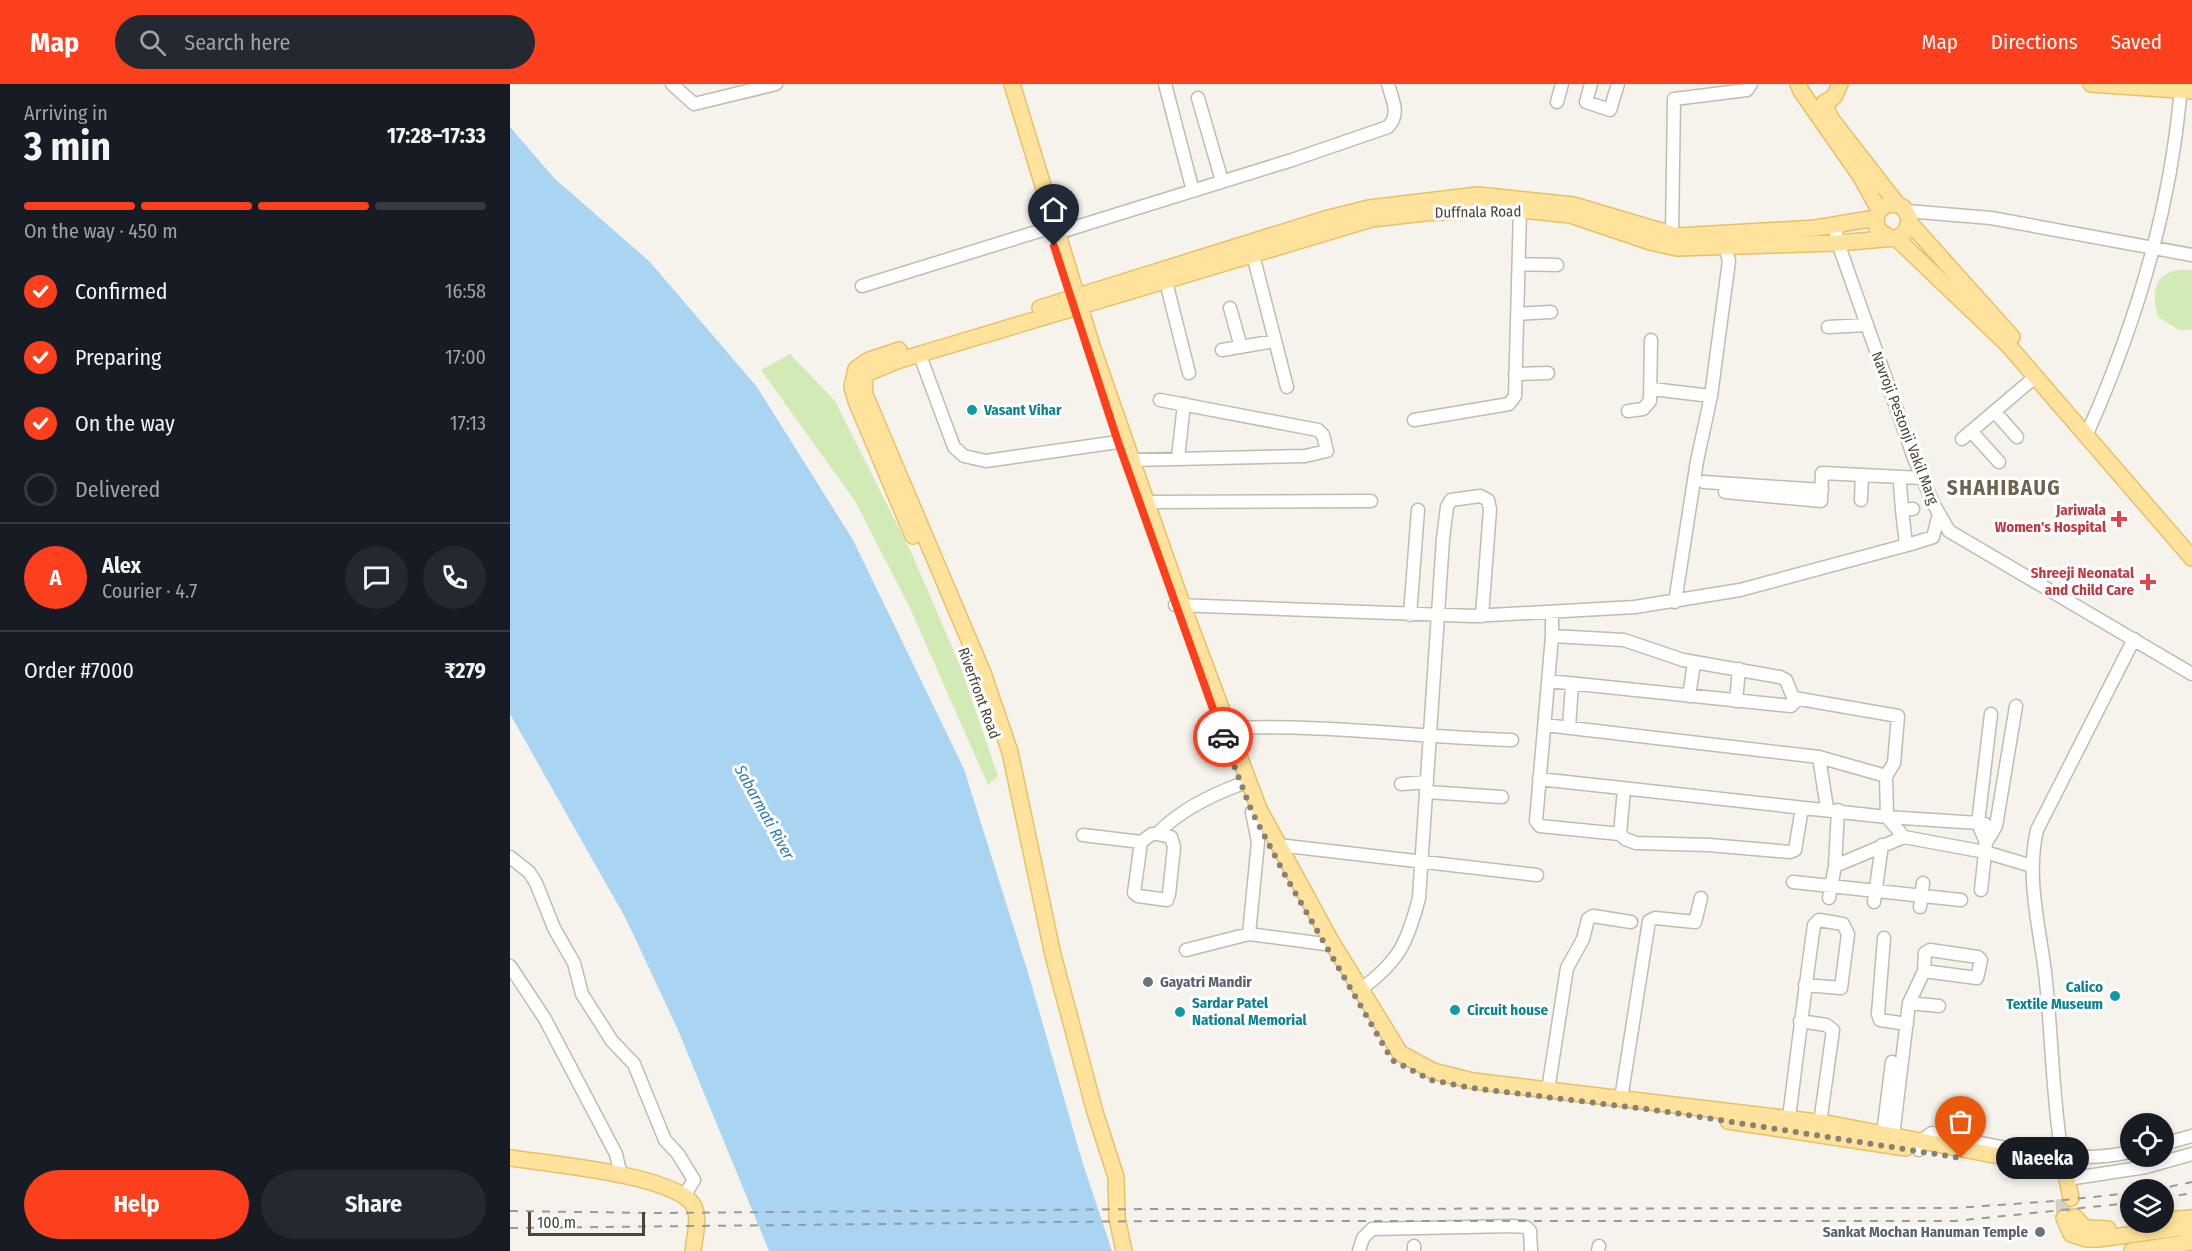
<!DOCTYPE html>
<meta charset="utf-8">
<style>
:root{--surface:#171b24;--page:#242831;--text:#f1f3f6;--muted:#9ea1a6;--line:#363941;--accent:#fc3f1d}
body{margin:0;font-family:"Fira Sans Condensed",sans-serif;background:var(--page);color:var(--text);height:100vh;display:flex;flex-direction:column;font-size:22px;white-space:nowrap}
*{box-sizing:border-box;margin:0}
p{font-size:20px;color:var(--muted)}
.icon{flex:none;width:33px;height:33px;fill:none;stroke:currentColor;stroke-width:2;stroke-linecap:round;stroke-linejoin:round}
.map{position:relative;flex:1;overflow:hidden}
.panel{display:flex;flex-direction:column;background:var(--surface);width:510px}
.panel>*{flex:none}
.buttons{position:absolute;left:1610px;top:1029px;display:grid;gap:12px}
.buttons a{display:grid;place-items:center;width:54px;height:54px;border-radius:50%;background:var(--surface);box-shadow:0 3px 9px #0003;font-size:30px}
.scale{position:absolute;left:18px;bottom:15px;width:117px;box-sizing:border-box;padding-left:6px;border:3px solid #4b4439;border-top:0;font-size:16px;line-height:21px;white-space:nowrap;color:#4b4439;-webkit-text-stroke:4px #fff;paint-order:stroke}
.pin{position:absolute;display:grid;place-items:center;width:51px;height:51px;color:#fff;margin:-62px -26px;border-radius:50% 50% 50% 0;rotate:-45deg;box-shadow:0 0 6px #0007}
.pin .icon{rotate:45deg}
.courier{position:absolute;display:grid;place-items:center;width:60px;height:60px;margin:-30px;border:4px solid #fc3f1d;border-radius:50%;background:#fff;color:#222;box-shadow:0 2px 8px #0007}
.bubble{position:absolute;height:42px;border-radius:21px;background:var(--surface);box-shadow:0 3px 9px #0003;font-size:20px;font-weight:700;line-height:42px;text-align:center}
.summary em{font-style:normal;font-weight:700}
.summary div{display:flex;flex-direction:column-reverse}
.summary{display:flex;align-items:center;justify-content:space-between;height:102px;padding:0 24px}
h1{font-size:39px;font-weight:700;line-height:45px}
.bar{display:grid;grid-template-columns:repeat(4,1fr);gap:9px 6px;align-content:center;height:72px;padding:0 24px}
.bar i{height:8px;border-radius:4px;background:var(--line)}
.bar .active{background:var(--accent)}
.bar p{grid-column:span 4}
.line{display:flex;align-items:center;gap:15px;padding:0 24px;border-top:2px solid var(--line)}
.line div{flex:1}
.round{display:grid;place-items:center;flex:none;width:63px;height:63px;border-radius:32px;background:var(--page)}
ol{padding:0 24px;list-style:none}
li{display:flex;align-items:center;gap:18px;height:66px}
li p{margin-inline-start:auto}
li .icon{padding:6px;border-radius:50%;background:var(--accent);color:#fff;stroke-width:4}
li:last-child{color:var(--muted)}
li i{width:33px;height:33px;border:3px solid var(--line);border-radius:50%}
.action{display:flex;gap:12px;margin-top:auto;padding:12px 24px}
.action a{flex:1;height:69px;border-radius:36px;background:var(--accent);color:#fff;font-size:24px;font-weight:700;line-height:69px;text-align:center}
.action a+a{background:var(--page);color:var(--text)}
header{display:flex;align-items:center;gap:36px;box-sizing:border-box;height:84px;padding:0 30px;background:var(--accent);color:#fff}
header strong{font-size:28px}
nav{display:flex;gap:33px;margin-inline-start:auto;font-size:21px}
.search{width:420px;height:54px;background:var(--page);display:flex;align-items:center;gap:15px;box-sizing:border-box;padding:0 21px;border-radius:33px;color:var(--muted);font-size:22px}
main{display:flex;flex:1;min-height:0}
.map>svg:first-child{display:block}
.green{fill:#d2eab5}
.water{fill:#a9d4f2}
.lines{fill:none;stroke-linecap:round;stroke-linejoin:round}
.major-tunnel{stroke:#d4d0c8;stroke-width:15;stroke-dasharray:15 8;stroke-linecap:butt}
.minor-casing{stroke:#c2bbae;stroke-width:15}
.major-casing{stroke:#e6c16a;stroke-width:18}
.minor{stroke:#fff;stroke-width:12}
.major{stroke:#ffe39c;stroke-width:15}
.rail{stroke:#9a9a9a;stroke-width:2;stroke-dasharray:8 8;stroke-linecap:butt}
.done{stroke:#878178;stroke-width:6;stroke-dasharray:0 10.8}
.route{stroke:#fc3f1d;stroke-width:8}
.culture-dot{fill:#0f9aa8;stroke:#fff;stroke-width:2}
.health-dot{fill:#e0444e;stroke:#fff;stroke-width:2}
.worship-dot{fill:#6b7280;stroke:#fff;stroke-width:2}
.labels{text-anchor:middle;stroke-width:6;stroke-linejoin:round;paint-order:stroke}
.street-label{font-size:15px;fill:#4b4439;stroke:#fff}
.culture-label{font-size:15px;font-weight:bold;fill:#0d838f;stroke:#fff;text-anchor:start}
.health-label{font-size:15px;font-weight:bold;fill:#be3a42;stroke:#fff;text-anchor:end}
.worship-label{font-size:15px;font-weight:bold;fill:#5b616d;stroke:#fff;text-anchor:start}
.water-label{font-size:16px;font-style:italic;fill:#2e7ab2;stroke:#fff}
.district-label{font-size:21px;font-weight:bold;letter-spacing:1.5px;fill:#6e6250;stroke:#fff}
</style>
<header>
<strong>Map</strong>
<div class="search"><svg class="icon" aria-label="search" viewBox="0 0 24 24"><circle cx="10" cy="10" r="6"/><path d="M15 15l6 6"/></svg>Search here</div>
<nav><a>Map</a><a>Directions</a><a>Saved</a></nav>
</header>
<main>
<section class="panel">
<div class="summary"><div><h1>3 min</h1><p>Arriving in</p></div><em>17:28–17:33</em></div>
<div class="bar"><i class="active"></i><i class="active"></i><i class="active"></i><i></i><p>On the way · 450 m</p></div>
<ol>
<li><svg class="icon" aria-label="check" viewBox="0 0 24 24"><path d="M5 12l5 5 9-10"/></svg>Confirmed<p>16:58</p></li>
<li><svg class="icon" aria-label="check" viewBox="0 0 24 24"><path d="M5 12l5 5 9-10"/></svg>Preparing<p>17:00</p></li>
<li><svg class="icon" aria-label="check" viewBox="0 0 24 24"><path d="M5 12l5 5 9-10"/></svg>On the way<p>17:13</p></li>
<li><i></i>Delivered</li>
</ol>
<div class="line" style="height:108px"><b class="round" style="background:var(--accent);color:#fff">A</b><div><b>Alex</b><p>Courier · 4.7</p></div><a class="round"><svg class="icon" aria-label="chat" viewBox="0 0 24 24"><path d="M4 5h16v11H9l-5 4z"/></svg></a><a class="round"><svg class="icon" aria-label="phone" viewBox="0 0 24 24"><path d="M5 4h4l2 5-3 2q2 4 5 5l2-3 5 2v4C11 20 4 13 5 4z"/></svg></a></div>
<div class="line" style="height:78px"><div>Order #7000</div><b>₹279</b></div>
<div class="action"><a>Help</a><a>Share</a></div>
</section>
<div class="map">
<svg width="1682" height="1167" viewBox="0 0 1682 1167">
<rect width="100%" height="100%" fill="#f6f3ec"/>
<path class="green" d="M1682,186V246H1669L1648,233C1639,203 1648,183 1682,186Z
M280,270L325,317L402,470L451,584L488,692L478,701L400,524L345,417L251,286Z"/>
<path class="water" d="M0,43L44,94L140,178L247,303L343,456L454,685L519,892L573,1080L602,1167H259L168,946L116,835L0,630Z"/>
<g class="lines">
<path class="major-tunnel" d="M1553,1115L1554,1134"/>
<g class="minor-casing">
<path id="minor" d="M162,0L184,20
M655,0L683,107
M1081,0L1076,18L1100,26L1108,0
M688,14L712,97
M1047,18L1052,0
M184,20L266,0
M1397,127L1481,134L1682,171
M1325,142L1328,159L1404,374L1423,419L1439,447L1682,590
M547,149L782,76L878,43C891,29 882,16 878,0
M1162,150L1164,15L1237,6L1241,0
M743,171L777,303
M1009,180L1047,181
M656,198L679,289
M352,202L539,144
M720,224L731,263
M1007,230L1041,228
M1318,243L1357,241
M712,266L765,257
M409,269L444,363L454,372L476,377L608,358
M1005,290L1038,289
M1142,305L1201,312
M1118,327L1133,325L1140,317L1141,256
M1485,328L1507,353
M904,336L999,320L1005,312L1010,126
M1461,347L1489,378
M1576,352C1624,245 1659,131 1670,14
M1452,355L1525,293
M668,374L674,320
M621,376L795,372L817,367L813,351L808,346L650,316
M1194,398L1312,406
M1390,400L1392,426
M1215,408L1311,417L1312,389L1412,394
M1351,416L1352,391
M636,418L861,417
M1396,461L1392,426L1403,425
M1165,518L1187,377L1201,312L1219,177L1215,163
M665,521L963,532L1125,523L1230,506L1401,460L1423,453L1429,430
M900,531L908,426
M1042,552L1026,737L1030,742L1110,750L1115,755L1126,759L1199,761L1280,768L1285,766L1292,724
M1039,597L1281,622L1285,618L1276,596L1270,593L1173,576L1114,556L1042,552V528
M1179,612L1184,579
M1284,614L1388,632L1384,679L1376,692L1377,733L1394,753
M1226,617L1229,585
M1035,641L1309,673L1376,692
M719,644C813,640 908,653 1002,656
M1059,644L1062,600
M1309,673L1317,724
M1029,695L1377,733L1468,739L1476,759L1471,806
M891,700L917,698
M917,708L992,713
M742,728L748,758L739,850L815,860
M1475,740L1468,739L1481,630
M647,750H642L631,758L624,809L628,812L657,816L659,810L664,763L661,753L647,750C669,727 701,711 731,700
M1110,750L1114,705
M573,751L631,758
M1476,759L1486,742L1506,622
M768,761L1027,791
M0,773L19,788L26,799L44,844L64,879L72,910L102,957L124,980L155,1056L168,1070L184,1096L174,1112
M1325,782L1394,753L1475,768L1522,782
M1283,798L1451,816
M1319,814L1325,782L1328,726
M1364,818L1372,761
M1410,823L1413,799
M1374,854L1368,930L1370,936L1397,940
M676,866L739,850
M0,882L35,935L106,1070L111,1092
M850,906C889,877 897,860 909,814L933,455L937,423L941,416L970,412L978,416L980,425L972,532
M1399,919L1429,922
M1290,937L1316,941L1323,946L1310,1039
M1038,1006L1057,884L1073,855L1078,835L1083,832L1121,838
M1111,1015L1139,837L1145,834L1185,838L1191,814
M1279,1034C1287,970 1295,905 1304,841L1309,836L1333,840L1338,850L1331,904L1295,901
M1373,1050L1382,978
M1383,1052L1399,919L1414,887L1415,869L1420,866L1468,873L1471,876L1467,894L1414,887
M1653,1060L1682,1052
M1409,1066L1410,1057L1422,1049C1486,1061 1555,1083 1620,1068
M1552,1072C1542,1011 1542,949 1535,888C1529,841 1516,793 1527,746L1624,555
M1558,1095L1636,1083L1682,1070
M849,1167L853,1154L862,1145L1002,1142L1016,1143L1020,1147L1021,1167
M904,1167V1162
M1088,1167L1089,1162"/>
</g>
<g class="major-casing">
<path id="major" d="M502,0L582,262L672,520L749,725L821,857L890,969L923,987L963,997L1316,1039L1547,1083L1555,1086L1561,1114
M1288,0L1291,7L1351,93L1369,126
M1581,0L1682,7
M1324,13L1317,18V27L1322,36L1388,121
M1315,18L1324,13L1330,0
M1400,139L1502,253
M1386,154L1498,261L1682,474
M530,224L815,135L859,124L968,111L1063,121L1168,152L1306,144L1366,134
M389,266L359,276L346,285L342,303L346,317L403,452
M1218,1037L1396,1064
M0,1074C40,1080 155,1090 181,1118C192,1130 184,1154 183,1167
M1565,1133L1575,1144L1598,1145
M1554,1134L1561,1150L1576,1155H1588L1669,1144L1682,1147
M1653,1136L1682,1134
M614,1167L607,1134L606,1093L585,1028L543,871L500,668L473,589L355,311L354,294L358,289L387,277L862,135L914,129L1002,125L1060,131L1140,158L1167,164L1328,159L1386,154L1395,149L1400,135L1393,123C1381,117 1370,121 1366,134L1367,145L1380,154
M1622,1167L1682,1158"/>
</g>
<use href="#minor" class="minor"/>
<use href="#major" class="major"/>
<path class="rail" d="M1644,1106L1682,1098
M1653,1114L1682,1109
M0,1127L145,1129L647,1125L1445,1124L1545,1117L1620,1109
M0,1144L647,1137H1445L1620,1119"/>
</g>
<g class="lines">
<path class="done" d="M713,653L742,728L776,793L882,976L921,996L962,1004L1152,1027L1451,1074"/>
<path class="route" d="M544,162L608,358L713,653"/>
</g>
<g class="culture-dot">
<circle cx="462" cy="326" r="6"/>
<circle cx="1605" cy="912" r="6"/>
<circle cx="945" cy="926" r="6"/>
<circle cx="670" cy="928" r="6"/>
</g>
<g class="health-dot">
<path d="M1606 426h6v6h6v6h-6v6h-6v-6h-6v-6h6z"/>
<path d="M1635 489h6v6h6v6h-6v6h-6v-6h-6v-6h6z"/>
</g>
<g class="worship-dot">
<circle cx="638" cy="898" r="6"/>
<circle cx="1530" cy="1148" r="6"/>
</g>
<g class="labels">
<g class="street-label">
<text transform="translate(968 128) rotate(-1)" y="5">Duffnala Road</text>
<text transform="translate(1395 344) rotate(69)" y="5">Navroji Pestonji Vakil Marg</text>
<text transform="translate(469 609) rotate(70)" y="5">Riverfront Road</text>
</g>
<g class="culture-label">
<text x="474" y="331">Vasant Vihar</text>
<text x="1593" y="908" text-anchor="end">Calico<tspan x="1593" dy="17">Textile Museum</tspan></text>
<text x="682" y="924">Sardar Patel<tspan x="682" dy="17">National Memorial</tspan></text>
<text x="957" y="931">Circuit house</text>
</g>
<g class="health-label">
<text x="1596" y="431">Jariwala<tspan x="1596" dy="17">Women's Hospital</tspan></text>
<text x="1624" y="494">Shreeji Neonatal<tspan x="1624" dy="17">and Child Care</tspan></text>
</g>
<g class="worship-label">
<text x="650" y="903">Gayatri Mandir</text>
<text x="1518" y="1153" text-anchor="end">Sankat Mochan Hanuman Temple</text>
</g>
<g class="water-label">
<text transform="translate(255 728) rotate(61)" y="6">Sabarmati River</text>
</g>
<g class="district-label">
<text x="1494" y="411">SHAHIBAUG</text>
</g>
</g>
</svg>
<div class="buttons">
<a><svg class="icon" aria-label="locate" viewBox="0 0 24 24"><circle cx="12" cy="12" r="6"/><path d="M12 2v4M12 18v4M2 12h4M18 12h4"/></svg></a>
<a><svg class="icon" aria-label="layers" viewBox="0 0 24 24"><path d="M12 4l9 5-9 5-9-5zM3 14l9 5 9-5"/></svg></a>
</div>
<div class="scale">100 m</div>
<div class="pin" style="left:1451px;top:1074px;background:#ea580c"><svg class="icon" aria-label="bag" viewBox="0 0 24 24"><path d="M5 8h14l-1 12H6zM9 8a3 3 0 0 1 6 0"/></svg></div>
<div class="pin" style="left:544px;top:162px;background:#1f2937"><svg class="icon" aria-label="home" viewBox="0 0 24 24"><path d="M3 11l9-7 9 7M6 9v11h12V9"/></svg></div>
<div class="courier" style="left:713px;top:653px"><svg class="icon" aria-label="car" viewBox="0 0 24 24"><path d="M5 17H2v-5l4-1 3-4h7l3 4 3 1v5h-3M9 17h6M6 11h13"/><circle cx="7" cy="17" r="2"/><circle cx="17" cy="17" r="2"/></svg></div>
<div class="bubble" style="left:1486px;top:1053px;width:93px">Naeeka</div>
</div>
</main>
